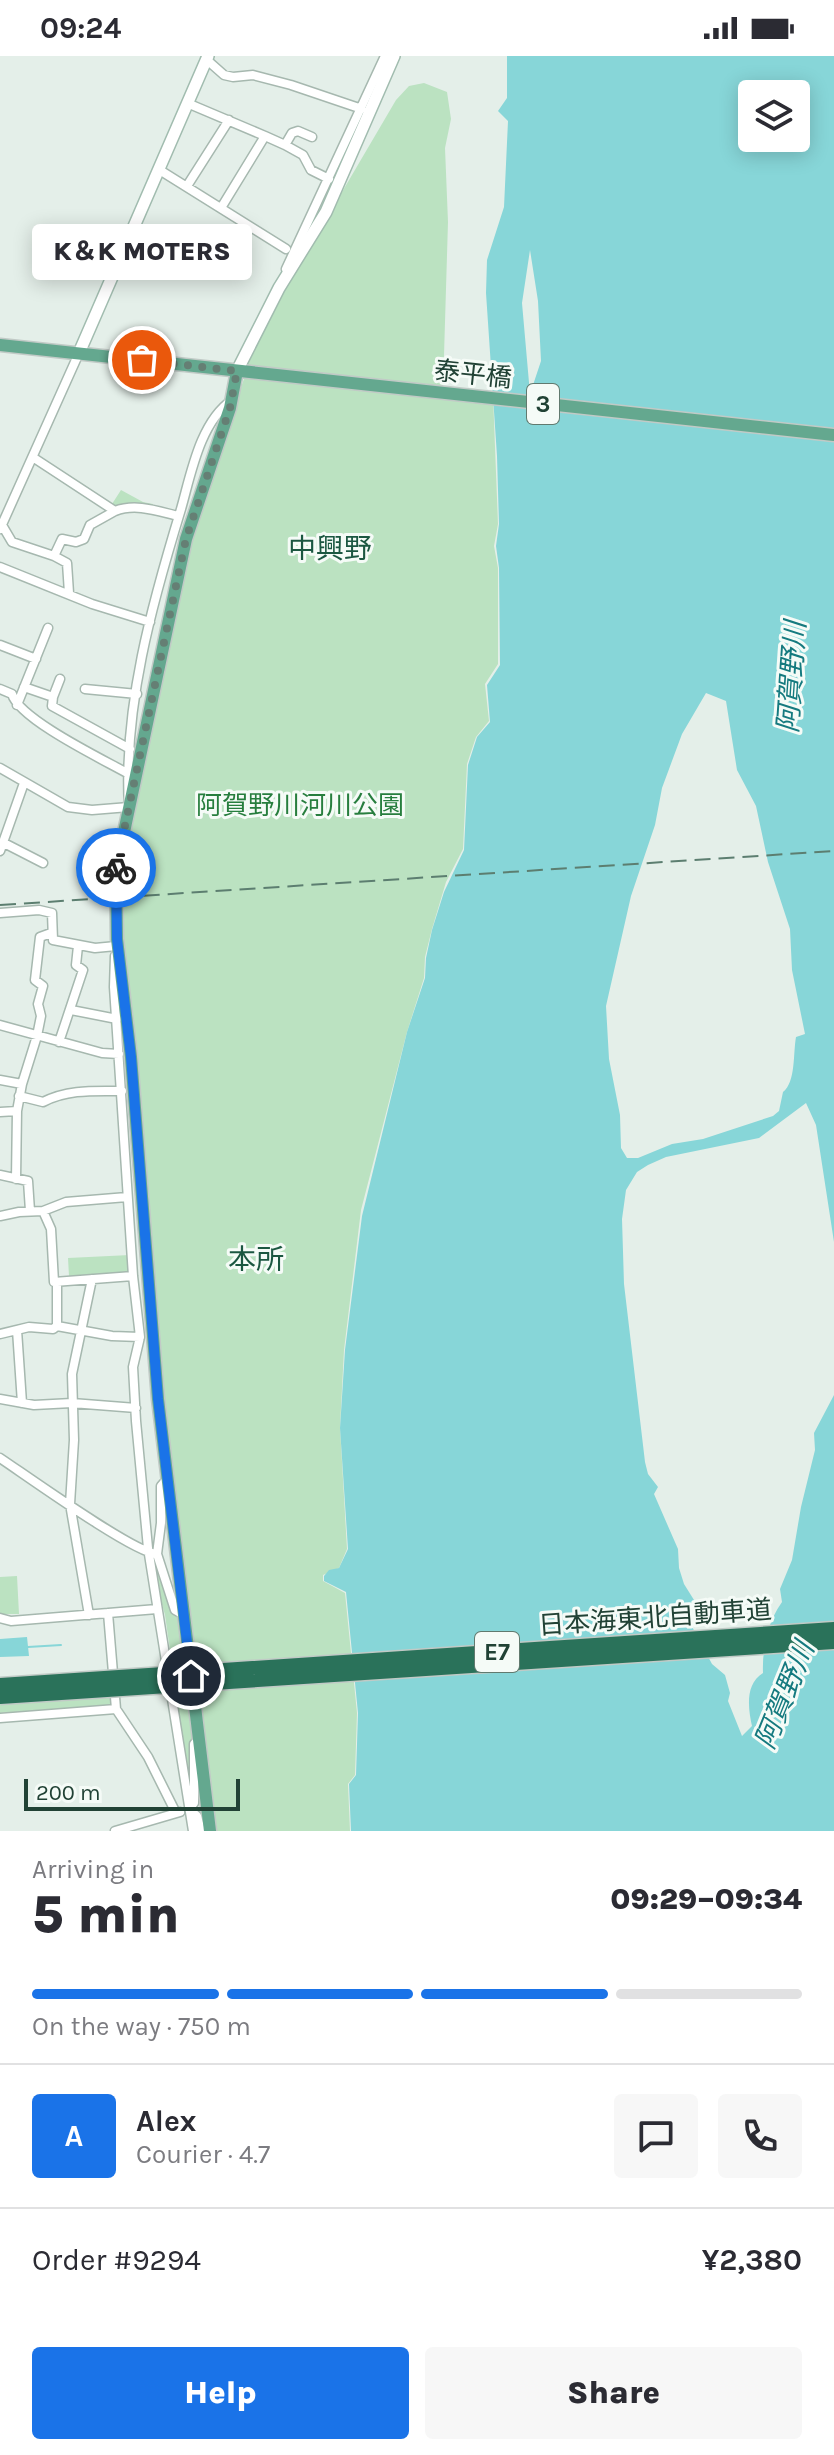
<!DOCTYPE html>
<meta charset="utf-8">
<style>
:root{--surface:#fff;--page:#f7f7f7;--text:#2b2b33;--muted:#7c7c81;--line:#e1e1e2;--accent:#1a73e8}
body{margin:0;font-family:Karla,"Noto Sans JP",sans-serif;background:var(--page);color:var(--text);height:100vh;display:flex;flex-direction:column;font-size:30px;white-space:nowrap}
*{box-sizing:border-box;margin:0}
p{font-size:26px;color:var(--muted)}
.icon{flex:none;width:44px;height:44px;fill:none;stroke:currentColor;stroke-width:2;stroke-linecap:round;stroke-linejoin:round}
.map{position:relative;height:1775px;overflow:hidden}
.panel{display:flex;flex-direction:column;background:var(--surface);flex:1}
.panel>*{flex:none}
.buttons{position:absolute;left:738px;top:24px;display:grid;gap:16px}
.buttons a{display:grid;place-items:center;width:72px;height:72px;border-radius:8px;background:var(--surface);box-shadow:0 4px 20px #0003;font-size:40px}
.scale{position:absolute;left:24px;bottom:20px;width:216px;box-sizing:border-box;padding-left:8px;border:4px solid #214235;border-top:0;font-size:22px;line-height:28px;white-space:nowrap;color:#214235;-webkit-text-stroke:6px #f5fbf7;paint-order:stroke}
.pin{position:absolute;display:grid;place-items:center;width:68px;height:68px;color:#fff;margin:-34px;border:4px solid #fff;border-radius:50%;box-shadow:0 2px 8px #0007}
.courier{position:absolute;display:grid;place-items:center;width:80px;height:80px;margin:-40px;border:6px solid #1a73e8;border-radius:50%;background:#fff;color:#222;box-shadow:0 2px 10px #0007}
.bubble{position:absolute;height:56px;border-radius:8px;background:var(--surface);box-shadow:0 4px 20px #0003;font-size:26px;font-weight:800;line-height:56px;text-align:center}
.summary em{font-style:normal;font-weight:800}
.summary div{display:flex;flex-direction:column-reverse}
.summary{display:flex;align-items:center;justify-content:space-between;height:136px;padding:0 32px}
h1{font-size:52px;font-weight:800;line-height:60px}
.bar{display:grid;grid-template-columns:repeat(4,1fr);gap:12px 8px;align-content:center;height:96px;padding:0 32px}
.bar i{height:10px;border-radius:6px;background:var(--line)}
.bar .active{background:var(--accent)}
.bar p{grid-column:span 4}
.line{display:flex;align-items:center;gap:20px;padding:0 32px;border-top:2px solid var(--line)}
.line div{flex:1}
.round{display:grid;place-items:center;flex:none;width:84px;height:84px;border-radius:8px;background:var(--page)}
.action{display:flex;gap:16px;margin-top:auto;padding:16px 32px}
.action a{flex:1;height:92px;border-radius:8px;background:var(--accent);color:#fff;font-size:32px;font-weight:800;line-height:92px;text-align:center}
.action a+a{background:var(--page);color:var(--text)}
.status{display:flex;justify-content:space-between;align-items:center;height:56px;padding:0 40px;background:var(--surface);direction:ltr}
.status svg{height:22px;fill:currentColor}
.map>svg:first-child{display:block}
.green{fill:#bbe2c1}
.water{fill:#87d6d8;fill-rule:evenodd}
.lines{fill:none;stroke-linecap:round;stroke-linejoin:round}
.stream{stroke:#87d6d8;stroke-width:2}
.street-casing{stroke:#a6b8af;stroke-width:11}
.secondary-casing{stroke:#a1bcaf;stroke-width:14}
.primary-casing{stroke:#c1cac6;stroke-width:15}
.street{stroke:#fff;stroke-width:8}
.secondary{stroke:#fff;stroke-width:11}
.primary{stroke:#64a88f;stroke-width:12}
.rail{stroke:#5c7e70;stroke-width:2;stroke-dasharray:16 8;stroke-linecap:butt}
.highway-bridge-casing{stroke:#c1cac6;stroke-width:17;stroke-linecap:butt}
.highway-bridge{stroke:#2a725a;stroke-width:14}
.done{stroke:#657f74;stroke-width:8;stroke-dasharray:0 14.4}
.route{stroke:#1a73e8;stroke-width:10}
.labels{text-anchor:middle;stroke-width:6;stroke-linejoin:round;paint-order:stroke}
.shield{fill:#f5fbf7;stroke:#617a6f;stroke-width:2}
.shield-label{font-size:24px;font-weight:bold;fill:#214235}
.street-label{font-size:26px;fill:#214235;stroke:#f5fbf7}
.park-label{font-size:26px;fill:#277e3e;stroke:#f5fbf7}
.neighbourhood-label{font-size:28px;fill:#1b5741;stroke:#f5fbf7}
.water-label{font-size:28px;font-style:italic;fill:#157a7f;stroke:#f5fbf7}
</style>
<div class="status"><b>09:24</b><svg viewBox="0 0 49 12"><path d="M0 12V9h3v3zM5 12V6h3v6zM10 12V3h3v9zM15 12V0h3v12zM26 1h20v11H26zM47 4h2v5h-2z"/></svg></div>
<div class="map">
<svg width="834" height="1775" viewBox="0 0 834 1775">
<rect width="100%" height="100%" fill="#e4efe9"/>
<path class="green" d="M424,27L447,36L451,63L445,92L448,166L443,333L493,339L498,468L494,490L498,512V608L485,628L489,665L476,681L467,708L463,793L446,826L432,873L425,901L424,922L407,976L361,1154L344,1294L340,1371L347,1493L339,1512L323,1519V1525L345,1537L357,1657L355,1719L348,1728L350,1775H217L179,1501L120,895L119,815L190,482L248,311L247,308C271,247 310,194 340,136H342L396,44L409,30Z
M121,434L143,446L153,448V451L123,448L116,451L112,448Z
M130,1199L131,1217L69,1220L68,1202Z
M162,1514L173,1556L180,1564L185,1602L171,1601L165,1559L153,1515Z
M17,1520L19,1558H0V1521Z
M190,1635L196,1672L191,1747L173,1636Z
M113,1640L114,1648L111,1650L0,1657V1648Z"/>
<path class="water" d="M507,0H834V1186L816,1069L806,1047L759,1082L666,1101L648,1109L637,1116L626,1134L622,1163L624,1228L645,1406L648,1418L658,1431L654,1438L678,1493L679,1512L684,1528L694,1544L689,1565L712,1608L725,1619L730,1637L728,1645L742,1680L752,1670C748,1652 745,1628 763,1617C762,1593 768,1565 782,1546L780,1533L792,1504L801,1451L815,1394L814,1377L834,1339V1775H351L349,1728L356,1719L358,1657L346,1536L324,1525V1520L329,1514L339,1512L348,1493L340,1372L345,1294L362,1160L407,976L425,922L426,902L432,874L444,836L464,794L468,709L477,681L490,666L487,629L500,609L499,512L496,490L499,468L497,400L486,237L487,204L504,151L508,65L498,55L507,42ZM752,38H796V82H752ZM530,194L538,245L541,305L530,338L522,247ZM706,637L726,645L737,714L756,750L768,806L790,873L792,914L805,978L796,981C793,997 796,1026 783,1036L779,1055L773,1060L703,1083L672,1088L638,1102H627L621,1092L620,1059L609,1003L606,950L631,840L655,769L662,732L682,678Z
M27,1581L29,1600L0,1601V1583Z"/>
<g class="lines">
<path class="stream" d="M28,1591L61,1589"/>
<g class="street-casing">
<path id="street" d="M207,4L224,19L233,21L253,19L291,29L362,53
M187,47L265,80L221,152
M265,80L285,89L292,77L298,75L312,81
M285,89L303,99L311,114L329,123
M158,113L286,193
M187,130L229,64
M286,213L385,0
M34,402L115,455C136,447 157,455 178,460
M2,469L12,486L54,500L67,507L69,537
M0,473L79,297
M54,500L62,483L76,486L84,483L90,469L115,455
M0,511L92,548L150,566
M0,589L36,603
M24,631L53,641L60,623
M0,633L12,638C19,663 102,703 127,717
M85,633L137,638
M53,641L52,650L130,693
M17,649L48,572
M0,712L68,751L92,754L129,751C123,651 152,548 181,453C191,418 200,366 232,344
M4,787L43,807
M0,795L24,727
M0,857L39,854L52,857L53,884L95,892L116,890
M115,900L114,931L133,1220L140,1281L133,1311L136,1365L148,1492L193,1775
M71,954L117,963
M0,969L102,997L119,998
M59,986L83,914L76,909L78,890
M0,1024L22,1028
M19,1040L43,1046C68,1033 94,1035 122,1035
M0,1056L17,1055
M0,1119L28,1125L30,1155
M16,1123L17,1055L22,1028L37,980L41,960L38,948L43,930L35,924L40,881L51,877
M43,1155L51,1173L54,1226L133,1220
M0,1160L19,1156L43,1155L66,1146L127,1141
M57,1270V1226
M17,1274L22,1347
M0,1278L29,1271L53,1273L57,1270L112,1280L140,1281
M0,1343L34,1349L72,1347L136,1352
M0,1402C27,1420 134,1497 157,1498
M167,1423L161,1430V1467L157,1498L175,1554L184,1559
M108,1557L116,1653L148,1701L176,1757
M89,1559L70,1448L74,1384L72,1318L92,1223
M0,1562L11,1565L157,1553
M0,1662L116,1653
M189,1753L194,1747V1688L197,1685
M190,1754L197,1760L201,1775
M115,1775L180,1756"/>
</g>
<g class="secondary-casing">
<path id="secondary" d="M79,297L208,0
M237,315L279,232L326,156L394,0"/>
</g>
<g class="primary-casing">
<path id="primary" d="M0,289L834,379
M210,1775L158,1343L131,1001L117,883L116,814L186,483L230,352L237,315"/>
</g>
<use href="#street" class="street"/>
<use href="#secondary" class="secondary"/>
<use href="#primary" class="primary"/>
<path class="rail" d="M0,849L834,795"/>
<g class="highway-bridge-casing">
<path id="highway-bridge" d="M0,1629L834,1573
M0,1641L834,1586"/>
</g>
<use href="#highway-bridge" class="highway-bridge"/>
</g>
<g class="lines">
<path class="done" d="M116,812L186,483L230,352L237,315L142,304"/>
<path class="route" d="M116,812L117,883L131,1001L158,1343L191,1620"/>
</g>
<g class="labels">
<g class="shield">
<rect x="527" y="328" width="32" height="40" rx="6"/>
<rect x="475" y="1576" width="44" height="40" rx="6"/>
</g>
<g class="shield-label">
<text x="543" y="356">3</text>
<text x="497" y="1604">E7</text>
</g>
<g class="street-label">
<text transform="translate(473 318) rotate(6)" y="9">泰平橋</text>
<text transform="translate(655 1561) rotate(-4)" y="9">日本海東北自動車道</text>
</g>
<g class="park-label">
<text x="300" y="758">阿賀野川河川公園</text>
</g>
<g class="neighbourhood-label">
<text x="330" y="502">中興野</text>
<text x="256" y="1213">本所</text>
</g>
<g class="water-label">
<text transform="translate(791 621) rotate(-86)" y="10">阿賀野川</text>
<text transform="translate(784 1639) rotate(-68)" y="10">阿賀野川</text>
</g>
</g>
</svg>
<div class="buttons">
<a><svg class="icon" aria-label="layers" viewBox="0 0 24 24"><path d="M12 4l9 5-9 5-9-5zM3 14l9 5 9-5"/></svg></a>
</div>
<div class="scale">200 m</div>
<div class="pin" style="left:142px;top:304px;background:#ea580c"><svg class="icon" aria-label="bag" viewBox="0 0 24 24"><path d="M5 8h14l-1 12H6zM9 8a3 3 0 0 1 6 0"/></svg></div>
<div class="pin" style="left:191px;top:1620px;background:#1f2937"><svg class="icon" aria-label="home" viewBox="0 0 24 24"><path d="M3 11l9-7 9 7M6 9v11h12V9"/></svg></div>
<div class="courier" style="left:116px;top:812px"><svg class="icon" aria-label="bike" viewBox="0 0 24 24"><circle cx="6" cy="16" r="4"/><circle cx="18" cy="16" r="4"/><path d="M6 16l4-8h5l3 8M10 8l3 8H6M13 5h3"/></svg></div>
<div class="bubble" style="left:32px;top:168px;width:220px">K＆K MOTERS</div>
</div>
<section class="panel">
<div class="summary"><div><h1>5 min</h1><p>Arriving in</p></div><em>09:29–09:34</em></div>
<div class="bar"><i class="active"></i><i class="active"></i><i class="active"></i><i></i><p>On the way · 750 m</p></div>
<div class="line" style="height:144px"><b class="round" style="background:var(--accent);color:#fff">A</b><div><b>Alex</b><p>Courier · 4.7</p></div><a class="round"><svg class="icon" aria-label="chat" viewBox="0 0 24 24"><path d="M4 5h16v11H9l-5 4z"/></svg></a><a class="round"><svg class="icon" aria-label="phone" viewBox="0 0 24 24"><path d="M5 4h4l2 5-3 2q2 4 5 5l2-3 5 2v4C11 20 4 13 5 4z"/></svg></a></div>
<div class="line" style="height:104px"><div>Order #9294</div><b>¥2,380</b></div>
<div class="action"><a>Help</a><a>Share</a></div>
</section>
